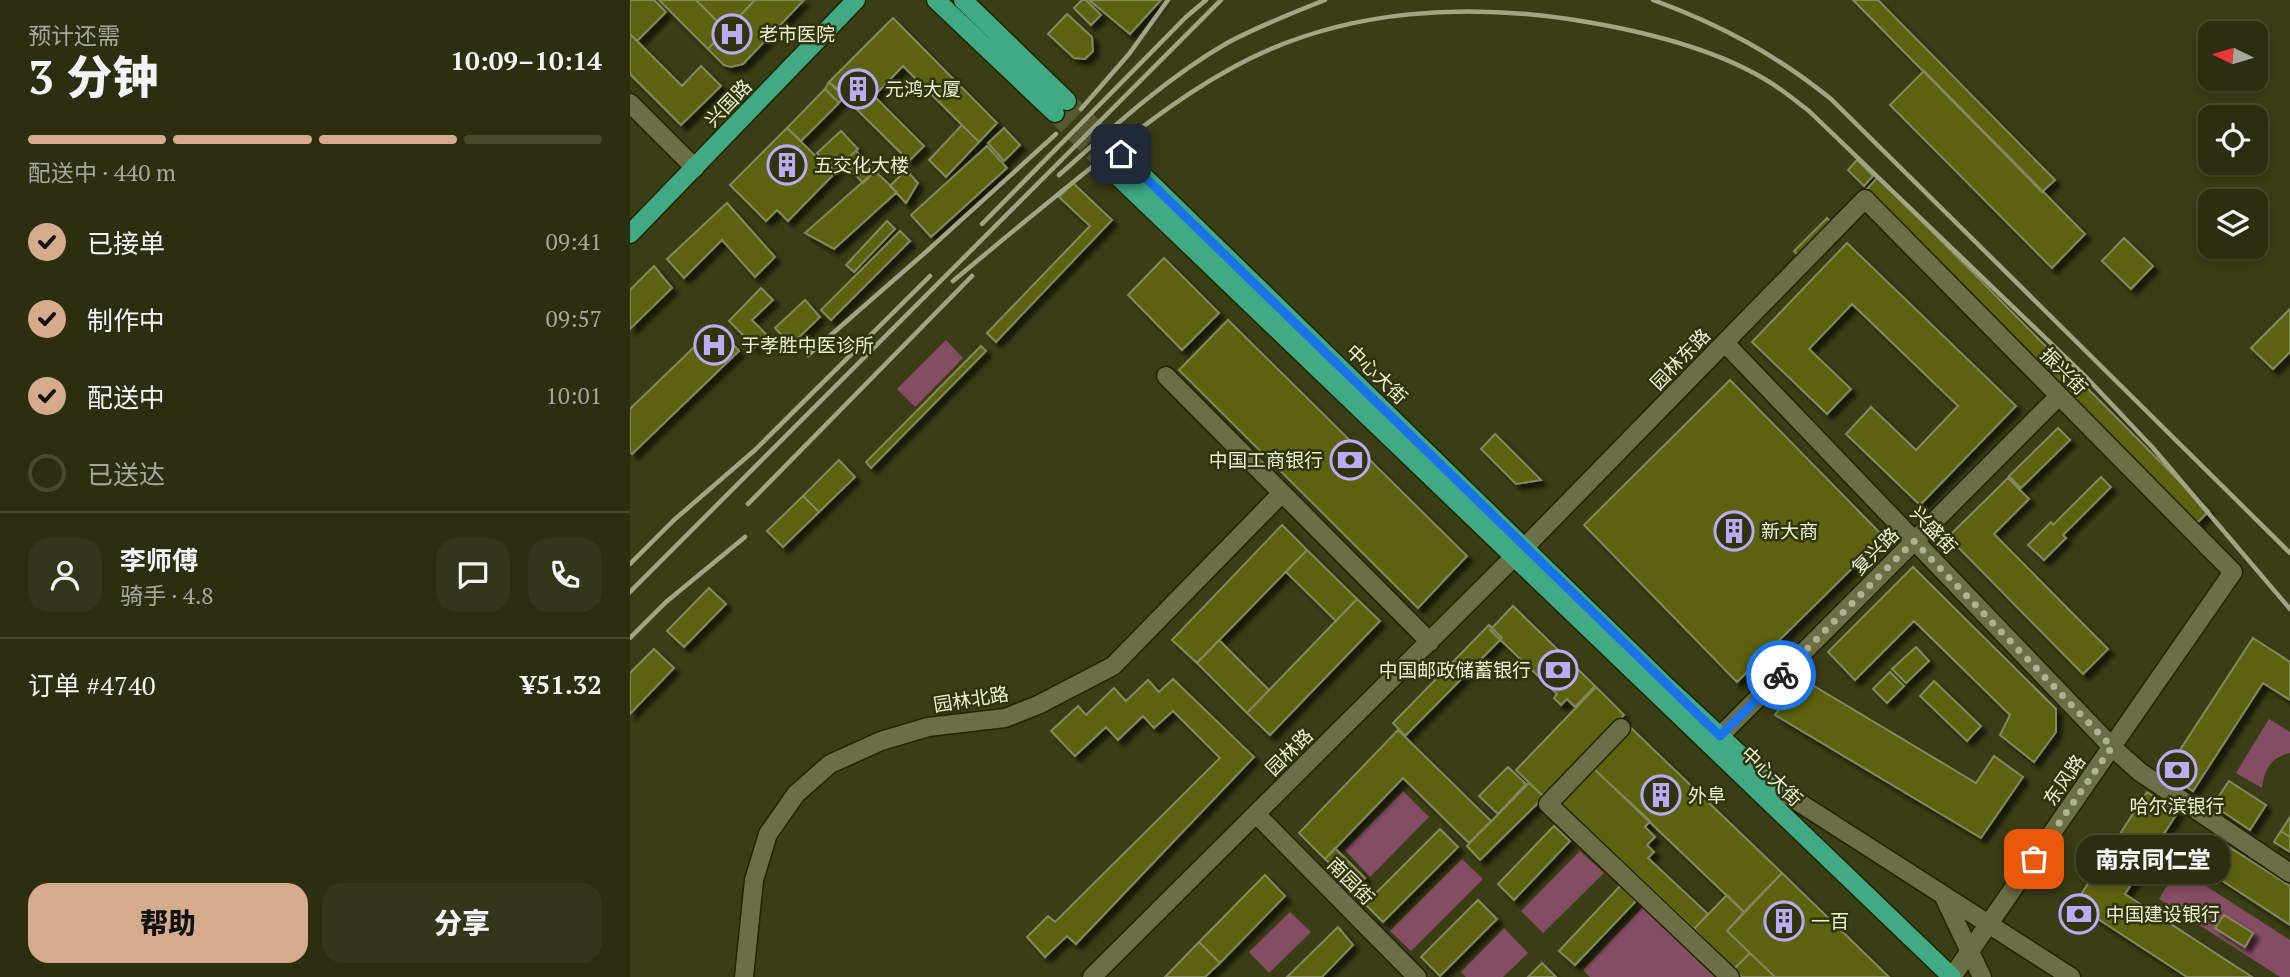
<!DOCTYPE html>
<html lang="zh">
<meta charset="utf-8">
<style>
:root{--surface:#2c2e10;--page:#343619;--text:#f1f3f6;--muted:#a6a89f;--line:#484a30;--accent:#d6ab8b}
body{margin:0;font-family:"PT Serif","Noto Sans SC",serif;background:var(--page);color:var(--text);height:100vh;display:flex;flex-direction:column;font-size:26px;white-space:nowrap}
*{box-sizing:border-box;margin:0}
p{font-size:23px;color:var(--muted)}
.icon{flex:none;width:38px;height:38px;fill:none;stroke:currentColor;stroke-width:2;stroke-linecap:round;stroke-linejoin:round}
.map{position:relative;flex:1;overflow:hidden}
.details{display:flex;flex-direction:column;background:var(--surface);width:630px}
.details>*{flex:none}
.needle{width:46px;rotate:275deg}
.fabs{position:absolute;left:1568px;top:21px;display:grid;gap:14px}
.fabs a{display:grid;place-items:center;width:70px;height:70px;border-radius:14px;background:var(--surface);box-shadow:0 4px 10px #0003,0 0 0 2px var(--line);font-size:35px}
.pin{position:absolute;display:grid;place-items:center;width:60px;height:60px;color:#fff;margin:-30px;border-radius:14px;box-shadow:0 4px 10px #0006}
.courier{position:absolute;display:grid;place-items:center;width:70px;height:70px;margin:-35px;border:5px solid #1a73e8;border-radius:50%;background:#fff;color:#222;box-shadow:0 2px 9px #0007}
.bubble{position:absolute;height:49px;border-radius:21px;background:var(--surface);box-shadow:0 4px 10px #0003,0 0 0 2px var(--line);font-size:23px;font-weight:800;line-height:49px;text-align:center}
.headline em{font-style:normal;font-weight:800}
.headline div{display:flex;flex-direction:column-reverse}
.headline{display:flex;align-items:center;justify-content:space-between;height:119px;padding:0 28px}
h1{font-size:46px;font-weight:800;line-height:52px}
.bar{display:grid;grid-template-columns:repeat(4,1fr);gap:10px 7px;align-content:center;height:84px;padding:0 28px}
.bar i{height:9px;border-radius:5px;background:var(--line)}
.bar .active{background:var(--accent)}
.bar p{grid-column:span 4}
.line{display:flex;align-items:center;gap:18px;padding:0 28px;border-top:2px solid var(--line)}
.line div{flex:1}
.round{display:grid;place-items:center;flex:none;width:74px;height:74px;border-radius:21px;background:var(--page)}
ol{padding:0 28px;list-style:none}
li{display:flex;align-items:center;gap:21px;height:77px}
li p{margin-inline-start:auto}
li .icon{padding:7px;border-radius:50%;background:var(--accent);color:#111;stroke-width:4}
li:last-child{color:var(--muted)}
li i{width:38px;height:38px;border:4px solid var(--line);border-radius:50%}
.action{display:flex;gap:14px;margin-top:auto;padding:14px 28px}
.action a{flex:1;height:80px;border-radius:21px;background:var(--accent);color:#111;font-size:28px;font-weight:800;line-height:80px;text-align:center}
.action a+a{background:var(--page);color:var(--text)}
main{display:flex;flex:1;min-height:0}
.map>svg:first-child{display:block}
.green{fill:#854d64}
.building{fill:#5c6210;stroke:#83895e;stroke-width:2;filter:url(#shadow)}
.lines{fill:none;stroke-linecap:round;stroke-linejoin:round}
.major-tunnel{stroke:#555932;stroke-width:18;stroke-dasharray:18 9;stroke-linecap:butt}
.minor-casing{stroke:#222400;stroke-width:21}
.major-casing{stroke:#222400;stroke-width:21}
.minor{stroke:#6a6f46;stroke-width:18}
.major{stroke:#3faa84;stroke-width:18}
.rail{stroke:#a1a586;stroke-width:4.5}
.done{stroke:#aeb294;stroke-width:7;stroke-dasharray:0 12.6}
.route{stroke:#1a73e8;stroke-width:9}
.labels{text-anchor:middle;stroke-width:5;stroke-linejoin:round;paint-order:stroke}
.poi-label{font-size:19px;fill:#ecf0d9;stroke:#30340a;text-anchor:start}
.street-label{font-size:19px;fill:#ecf0d9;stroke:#30340a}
</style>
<main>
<section class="details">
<div class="headline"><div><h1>3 分钟</h1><p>预计还需</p></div><em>10:09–10:14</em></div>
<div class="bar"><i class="active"></i><i class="active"></i><i class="active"></i><i></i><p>配送中 · 440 m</p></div>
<ol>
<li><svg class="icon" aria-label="check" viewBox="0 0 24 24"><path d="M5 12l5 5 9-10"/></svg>已接单<p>09:41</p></li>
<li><svg class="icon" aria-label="check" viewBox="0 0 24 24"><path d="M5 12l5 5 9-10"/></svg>制作中<p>09:57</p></li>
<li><svg class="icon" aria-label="check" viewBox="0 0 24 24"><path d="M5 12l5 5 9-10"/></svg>配送中<p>10:01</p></li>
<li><i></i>已送达</li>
</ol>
<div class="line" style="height:126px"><a class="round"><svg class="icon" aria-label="person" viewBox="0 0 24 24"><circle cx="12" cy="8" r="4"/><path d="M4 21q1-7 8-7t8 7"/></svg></a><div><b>李师傅</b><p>骑手 · 4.8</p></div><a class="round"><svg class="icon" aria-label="chat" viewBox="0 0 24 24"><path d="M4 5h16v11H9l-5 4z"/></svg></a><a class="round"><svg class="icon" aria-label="phone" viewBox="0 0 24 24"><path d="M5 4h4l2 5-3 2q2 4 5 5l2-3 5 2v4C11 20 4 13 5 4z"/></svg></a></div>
<div class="line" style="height:91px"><div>订单 #4740</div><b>¥51.32</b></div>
<div class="action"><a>帮助</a><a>分享</a></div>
</section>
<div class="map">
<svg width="1660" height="977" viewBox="0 0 1660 977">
<defs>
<filter id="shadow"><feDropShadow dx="5.5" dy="5.5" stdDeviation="2" flood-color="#0009"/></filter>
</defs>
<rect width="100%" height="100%" fill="#3a3e15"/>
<path class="green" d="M316,340L333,358L285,407L267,389Z
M1639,719L1660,732V753C1641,757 1634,770 1632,788L1606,773Z
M773,791L799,817L740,877L715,850Z
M950,851L974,873L913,933L891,911Z
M832,859L853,879L781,951L760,931Z
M1548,868L1660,940V977H1650L1529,899Z
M1013,907L1086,977H960L953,970Z
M660,912L681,932L639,973L619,952Z
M874,928L898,953L873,977H836L831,972Z"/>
<path class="building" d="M0,0H24L36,12L7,41L0,34Z
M29,0H66L96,30L78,49Z
M66,0H125L96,30Z
M125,0H174L113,64L101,67L94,65L78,49Z
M452,0H456L471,15L461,25L444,8Z
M459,0H531L500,34Z
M1223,0H1248L1425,180L1412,192Z
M437,14L462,37L463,51L455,59L444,58L418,34Z
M263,18L367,123L349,142L273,66L244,96L294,146L279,161L199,82Z
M0,34L52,86L71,66L91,86L51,125L0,74Z
M1294,71L1455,234L1422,268L1260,105Z
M199,82L215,95L209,103L195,89Z
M195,89L209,103L171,141L157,128Z
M332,125L349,142L316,177L299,160Z
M157,128L204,174L158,221L147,210L136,221L100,185Z
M374,128L390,145L374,161L358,143Z
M211,131L228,149L204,171L187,153Z
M357,146L377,168L301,237L281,215Z
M226,151L245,171L233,183L213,162Z
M1227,160L1243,176L1234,186L1218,170Z
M276,170L288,183L276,203L260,186Z
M245,171L267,192L204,249L175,233Z
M1248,177L1579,511L1567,523L1237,189Z
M443,183L482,220L366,342L357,333L460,226L429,197Z
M97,203L145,257L125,277L92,240L54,278L37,259Z
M1197,218L1205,227L1172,260L1164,251Z
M257,221L265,229L224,272L216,265Z
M270,231L280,241L201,320L191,310Z
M1494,238L1523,266L1501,289L1472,261Z
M1217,243L1386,406L1290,505L1216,434L1241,407L1286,450L1328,406L1222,304L1179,349L1221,389L1197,414L1122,342Z
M534,258L589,313L552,350L498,295Z
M24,266L42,288L0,329V290Z
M131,288L143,300L122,320L137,335L125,347L99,321Z
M175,300L190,317L161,345L145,328Z
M1660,309V352L1643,369L1621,348Z
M598,320L837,556L788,608L549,370Z
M86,326L109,351L2,454L0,452V409Z
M351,346L356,351L241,468L236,462Z
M1100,380L1254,537L1107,682L954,525Z
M1428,428L1440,440L1391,488L1379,476Z
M865,434L911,480L886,484L851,449Z
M209,460L225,477L189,512L173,496Z
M1471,477L1481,487L1433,535L1436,538L1414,560L1398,545L1421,522L1423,525Z
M1378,478L1399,499L1364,534L1478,649L1453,674L1318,537Z
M173,496L189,512L153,547L137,531Z
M652,525L677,550L567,663L542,640Z
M677,550L727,599L706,621L656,572Z
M1283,567L1426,709V732L1404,762L1370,735L1380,715L1284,621L1225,680L1198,652Z
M79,588L96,604L54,647L37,631Z
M727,599L750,621L640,735L617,713Z
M883,606L965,686L945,707L937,699L931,705L924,698L927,694L860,630Z
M859,625L872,638L775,736L763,723Z
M1623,638L1660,662V700L1633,683L1563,791L1535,773Z
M589,640L639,690L617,713L567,663Z
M1286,647L1299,661L1276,683L1262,669Z
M24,649L44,668L0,714V673Z
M1260,672L1274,686L1257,703L1243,689Z
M1169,677L1346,783L1364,756L1393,777L1351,838L1145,715Z
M543,679L624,757L446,944L437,936L415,957L397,937L418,916L425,922L590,758L543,711L524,728L513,716L488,740L476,727L445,756L421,731L448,706L456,715L484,688L496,701L518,680L529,692Z
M1304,681L1351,726L1337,741L1290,696Z
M966,687L994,715L914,797L886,770Z
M1000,727L1152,873L1114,912L963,768Z
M768,730L861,821L839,843L773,778L695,859L669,833Z
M878,767L896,784L868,814L849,796Z
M963,768L1020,821L1015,827L1025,837L1017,845L1024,852L1018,858L1078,914L1064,929L930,803Z
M1599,781L1636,805L1620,830L1583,805Z
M899,783L914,797L850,860L837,846Z
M1517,792L1548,812L1495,894L1622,977H1557L1445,904Z
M1660,817V837L1651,831Z
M924,826L940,841L884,900L868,884Z
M810,829L828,847L753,922L735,904Z
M1651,831L1660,837V852L1644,842Z
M1585,838L1660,886V925L1568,865Z
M705,848L735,878L725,888L695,859Z
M1152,873L1259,977H1145L1097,931Z
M635,875L655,896L590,963L569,942Z
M991,885L1006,901L945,965L929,951Z
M1097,895L1114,912L1097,931L1120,953L1104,969L1064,929Z
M848,900L867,919L810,976L791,957Z
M1594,915L1623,933L1615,947L1585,928Z
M708,927L723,945L692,977H657Z
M569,942L590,963L575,977H535Z
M1120,953L1145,977H1112L1104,969Z
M912,963L926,977H898Z"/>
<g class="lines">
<path class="major-tunnel" d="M437,101L491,154
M425,113L479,168"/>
<g class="minor-casing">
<path id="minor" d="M0,103L65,168
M1095,343L1482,747L1510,772L1660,873
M536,376L800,642
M894,548L1235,199L1603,572L1322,977
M991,728L918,804L1100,977
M1090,736L1429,396
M1145,787L1441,977
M626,814L787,977
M1313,895L1352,977
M114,977L124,880L138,834L166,794L200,764L251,741L298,727L375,718L408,705L483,666L652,493
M462,977L885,556"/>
</g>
<g class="major-casing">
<path id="major" d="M306,0L425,113
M333,0L437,101
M491,154L1033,683L1145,787
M479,168L1322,977
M0,234L226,0"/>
</g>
<use href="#minor" class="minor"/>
<use href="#major" class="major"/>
<path class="rail" d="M1023,0C1091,25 1145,54 1201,99L1660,553
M451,109L499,54L538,0
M429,175C482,128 535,79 597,43C629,26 662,13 695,0
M352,224L556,17L576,0
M323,281C371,241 418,202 467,163C515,124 563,87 619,59C720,9 836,3 945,20C1008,30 1086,48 1141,83C1154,91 1166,101 1179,111L1455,376L1523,448L1660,609
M178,355L297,251L426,134
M118,504L342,276
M0,564L44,520L125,450L300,276
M0,592L591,0
M0,638L36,602L115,537"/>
</g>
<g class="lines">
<path class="done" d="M1151,675L1284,541L1482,747L1404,859"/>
<path class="route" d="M491,154L1090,736L1151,675"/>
</g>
<defs>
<g id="hospital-ring" transform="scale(2.0125)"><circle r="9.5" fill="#30340a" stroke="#bbaaf6" stroke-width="1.5"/><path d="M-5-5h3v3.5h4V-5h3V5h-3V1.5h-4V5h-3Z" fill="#bbaaf6"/></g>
<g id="building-ring" transform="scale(2.0125)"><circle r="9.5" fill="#30340a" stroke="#bbaaf6" stroke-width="1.5"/><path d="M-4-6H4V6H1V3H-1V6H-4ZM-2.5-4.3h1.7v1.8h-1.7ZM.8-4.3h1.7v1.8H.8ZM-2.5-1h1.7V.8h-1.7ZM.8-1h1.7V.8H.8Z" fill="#bbaaf6"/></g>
<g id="bank-ring" transform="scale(2.0125)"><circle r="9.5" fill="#30340a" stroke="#bbaaf6" stroke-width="1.5"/><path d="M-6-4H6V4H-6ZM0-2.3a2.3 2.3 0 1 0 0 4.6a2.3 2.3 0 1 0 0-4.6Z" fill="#bbaaf6"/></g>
</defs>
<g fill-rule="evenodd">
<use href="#hospital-ring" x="102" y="34"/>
<use href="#building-ring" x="228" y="89"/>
<use href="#building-ring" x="157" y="165"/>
<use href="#hospital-ring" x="84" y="345"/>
<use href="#bank-ring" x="720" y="460"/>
<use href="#building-ring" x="1104" y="531"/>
<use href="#bank-ring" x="928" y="670"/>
<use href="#bank-ring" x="1547" y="770"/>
<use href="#building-ring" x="1031" y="795"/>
<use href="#bank-ring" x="1449" y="914"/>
<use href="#building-ring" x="1154" y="921"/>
</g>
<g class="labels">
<g class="poi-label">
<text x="129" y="41">老市医院</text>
<text x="255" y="96">元鸿大厦</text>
<text x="184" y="172">五交化大楼</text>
<text x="111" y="352">于孝胜中医诊所</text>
<text x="693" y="467" text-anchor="end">中国工商银行</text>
<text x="1131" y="538">新大商</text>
<text x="901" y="677" text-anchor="end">中国邮政储蓄银行</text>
<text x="1058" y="802">外阜</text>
<text x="1547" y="813" text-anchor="middle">哈尔滨银行</text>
<text x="1476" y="921">中国建设银行</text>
<text x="1181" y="928">一百</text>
</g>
<g class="street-label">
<text transform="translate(98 103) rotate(-46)" y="7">兴国路</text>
<text transform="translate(1050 359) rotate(-46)" y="7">园林东路</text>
<text transform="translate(1434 371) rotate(45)" y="7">振兴街</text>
<text transform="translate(747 374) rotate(44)" y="7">中心大街</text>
<text transform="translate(1304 530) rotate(46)" y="7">兴盛街</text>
<text transform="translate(1245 551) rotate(-45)" y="7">复兴路</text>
<text transform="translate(341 699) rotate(-9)" y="7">园林北路</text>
<text transform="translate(659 752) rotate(-45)" y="7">园林路</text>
<text transform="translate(1142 776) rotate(44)" y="7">中心大街</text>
<text transform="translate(1434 780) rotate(-55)" y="7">东风路</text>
<text transform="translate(721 881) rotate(45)" y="7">南园街</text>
</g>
</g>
</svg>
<div class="fabs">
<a><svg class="needle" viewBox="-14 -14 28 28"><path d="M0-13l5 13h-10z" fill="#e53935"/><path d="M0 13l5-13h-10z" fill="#a6a89f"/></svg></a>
<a><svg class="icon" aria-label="locate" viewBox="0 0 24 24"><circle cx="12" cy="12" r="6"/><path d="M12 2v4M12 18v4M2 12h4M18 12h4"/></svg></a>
<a><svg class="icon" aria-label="layers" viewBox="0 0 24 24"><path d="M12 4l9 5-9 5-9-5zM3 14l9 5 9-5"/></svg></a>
</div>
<div class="pin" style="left:1404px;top:859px;background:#ea580c"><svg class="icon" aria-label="bag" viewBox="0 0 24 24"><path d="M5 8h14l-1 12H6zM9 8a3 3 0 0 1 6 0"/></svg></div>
<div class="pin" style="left:491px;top:154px;background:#1f2937"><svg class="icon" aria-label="home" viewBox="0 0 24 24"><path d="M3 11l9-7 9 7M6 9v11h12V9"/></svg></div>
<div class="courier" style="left:1151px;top:675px"><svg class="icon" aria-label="bike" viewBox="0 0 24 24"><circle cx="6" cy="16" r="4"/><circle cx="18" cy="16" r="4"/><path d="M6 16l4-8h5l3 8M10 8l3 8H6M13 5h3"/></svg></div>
<div class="bubble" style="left:1446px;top:835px;width:154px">南京同仁堂</div>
</div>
</main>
